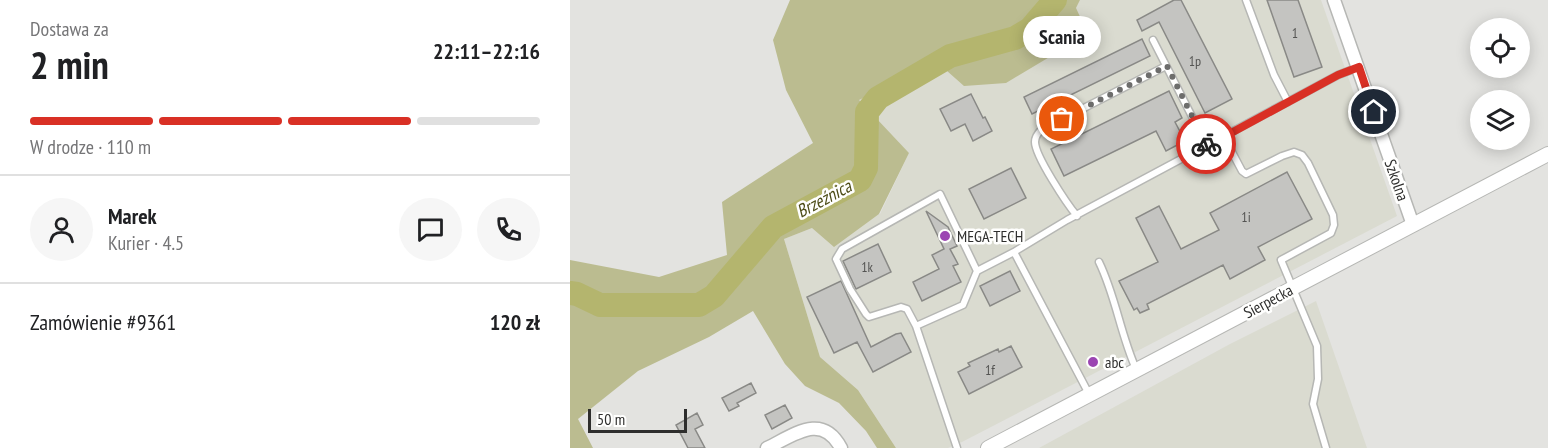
<!DOCTYPE html>
<html lang="pl">
<meta charset="utf-8">
<style>
:root{--surface:#fff;--page:#f6f6f6;--text:#202124;--muted:#757577;--line:#e0e0e0;--accent:#d93025}
body{margin:0;font-family:"PT Sans Narrow",sans-serif;background:var(--page);color:var(--text);height:100vh;display:flex;flex-direction:column;font-size:22px;white-space:nowrap}
*{box-sizing:border-box;margin:0}
p{font-size:20px;color:var(--muted)}
.icon{flex:none;width:33px;height:33px;fill:none;stroke:currentColor;stroke-width:2;stroke-linecap:round;stroke-linejoin:round}
.map{position:relative;flex:1;overflow:hidden}
.details{display:flex;flex-direction:column;background:var(--surface);width:570px}
.details>*{flex:none}
.fabs{position:absolute;left:900px;top:18px;display:grid;gap:12px}
.fabs a{display:grid;place-items:center;width:60px;height:60px;border-radius:50%;background:var(--surface);box-shadow:0 3px 15px #0003;font-size:30px}
.scale{position:absolute;left:18px;bottom:15px;width:99px;box-sizing:border-box;padding-left:6px;border:3px solid #2e2e2d;border-top:0;font-size:16px;line-height:21px;white-space:nowrap;color:#2e2e2d;-webkit-text-stroke:4px #fffffe;paint-order:stroke}
.pin{position:absolute;display:grid;place-items:center;width:51px;height:51px;color:#fff;margin:-26px;border:3px solid #fff;border-radius:50%;box-shadow:0 2px 6px #0007}
.courier{position:absolute;display:grid;place-items:center;width:60px;height:60px;margin:-30px;border:4px solid #d93025;border-radius:50%;background:#fff;color:#222;box-shadow:0 2px 8px #0007}
.bubble{position:absolute;height:42px;border-radius:21px;background:var(--surface);box-shadow:0 3px 15px #0003;font-size:20px;font-weight:700;line-height:42px;text-align:center}
.summary em{font-style:normal;font-weight:700}
.summary div{display:flex;flex-direction:column-reverse}
.summary{display:flex;align-items:center;justify-content:space-between;height:102px;padding:0 30px}
h1{font-size:39px;font-weight:700;line-height:45px}
.bar{display:grid;grid-template-columns:repeat(4,1fr);gap:9px 6px;align-content:center;height:72px;padding:0 30px}
.bar i{height:8px;border-radius:4px;background:var(--line)}
.bar .active{background:var(--accent)}
.bar p{grid-column:span 4}
.line{display:flex;align-items:center;gap:15px;padding:0 30px;border-top:2px solid var(--line)}
.line div{flex:1}
.round{display:grid;place-items:center;flex:none;width:63px;height:63px;border-radius:32px;background:var(--page)}
main{display:flex;flex:1;min-height:0}
.map>svg:first-child{display:block}
.built{fill:#dadbd0}
.green{fill:#bbbc90}
.lines{fill:none;stroke-linecap:round;stroke-linejoin:round}
.river{stroke:#b4b56e;stroke-width:24}
.building{fill:#c4c4c1;stroke:#898986;stroke-width:1.5}
.service-casing{stroke:#b6b7b4;stroke-width:9}
.minor-casing{stroke:#b6b7b4;stroke-width:15}
.tertiary-casing{stroke:#b6b7b4;stroke-width:16}
.service{stroke:#fff;stroke-width:6}
.minor{stroke:#fff;stroke-width:12}
.tertiary{stroke:#fff;stroke-width:14}
.done{stroke:#6d6d6c;stroke-width:6;stroke-dasharray:0 10.8}
.route{stroke:#d93025;stroke-width:8}
.poi-dot{fill:#9b45b2;stroke:#fffffe;stroke-width:2}
.labels{text-anchor:middle;stroke-width:5;stroke-linejoin:round;paint-order:stroke}
.number-label{font-size:14px;fill:#545452}
.street-label{font-size:16px;fill:#2e2e2d;stroke:#fffffe}
.poi-label{font-size:16px;fill:#2e2e2d;stroke:#fffffe;text-anchor:start}
.water-label{font-size:18px;font-style:italic;fill:#4c4b16;stroke:#fffffe}
</style>
<main>
<section class="details">
<div class="summary"><div><h1>2 min</h1><p>Dostawa za</p></div><em>22:11–22:16</em></div>
<div class="bar"><i class="active"></i><i class="active"></i><i class="active"></i><i></i><p>W drodze · 110 m</p></div>
<div class="line" style="height:108px"><a class="round"><svg class="icon" aria-label="person" viewBox="0 0 24 24"><circle cx="12" cy="8" r="4"/><path d="M4 21q1-7 8-7t8 7"/></svg></a><div><b>Marek</b><p>Kurier · 4.5</p></div><a class="round"><svg class="icon" aria-label="chat" viewBox="0 0 24 24"><path d="M4 5h16v11H9l-5 4z"/></svg></a><a class="round"><svg class="icon" aria-label="phone" viewBox="0 0 24 24"><path d="M5 4h4l2 5-3 2q2 4 5 5l2-3 5 2v4C11 20 4 13 5 4z"/></svg></a></div>
<div class="line" style="height:78px"><div>Zamówienie #9361</div><b>120 zł</b></div>
</section>
<div class="map">
<svg width="978" height="448" viewBox="0 0 978 448">
<rect width="100%" height="100%" fill="#e3e3e0"/>
<path class="built" d="M510,0H751L827,216L392,442L378,448H326L288,390L250,357L214,239L242,228L310,214L339,153L288,100L338,77L359,55L506,8Z
M746,301L797,448H469L660,344Z"/>
<path class="green" d="M220,0H510L506,8L518,34L436,83L394,86L359,55L338,77L289,100L339,153L309,214L264,247L242,228L214,239L250,357L288,390L326,448H307L296,431L269,403L235,386L215,364L183,311L139,337L68,371L8,419L23,448H0V260L89,277L157,255L152,202L243,143L216,90L203,40Z"/>
<g class="lines">
<path class="river" d="M0,293L7,294L30,305H129L144,296L203,227L290,180L296,168L297,112L308,98L380,56L445,38L460,29L485,0"/>
</g>
<path class="building" d="M604,0H611L662,99L635,113L589,22L572,31L567,20Z
M697,0H728L752,67L724,77Z
M572,39L580,56L462,114L454,97Z
M599,91L612,118L605,122L615,141L596,151L586,131L494,176L481,149Z
M401,94L413,118L415,117L422,131L403,141L395,124L381,131L370,109Z
M441,168L456,198L414,219L399,189Z
M717,172L742,219L688,247L695,260L660,279L653,265L577,304L579,309L570,313L567,308L564,310L549,281L588,262L566,218L589,206L611,249L649,230L640,213Z
M356,211L378,227L387,246L380,249L388,264L383,266L391,282L352,301L343,282L369,269L362,255L374,249Z
M308,244L321,272L286,289L273,261Z
M440,271L450,291L420,306L410,286Z
M271,281L301,347L326,334L331,333L341,352L303,372L287,342L264,353L237,297Z
M441,346L452,367L399,394L388,372L400,366L398,363L428,349L429,352Z
M181,383L186,393L167,403L169,406L159,411L152,398Z
M215,405L222,418L202,429L195,415Z
M127,413L133,425L125,429L135,448H118L106,425Z"/>
<g class="lines">
<g class="service-casing">
<path id="service" d="M676,0L704,75L718,102
M583,40L637,146
M654,137L672,171L676,174L712,156L724,152L732,155L738,163L763,215L764,225L761,233L711,260L747,346L748,379L743,404L756,448
M507,216C497,204 465,156 465,142C465,137 468,133 471,130L596,66
M444,252L497,220L768,75L789,67
M529,262C546,297 550,333 566,369
M346,326L337,309L331,307L299,317L296,314L280,289L266,259L272,249L370,194L407,271
M387,448L346,326L393,305L407,271L444,252L519,394"/>
</g>
<g class="minor-casing">
<path id="minor" d="M764,0L843,225
M197,448C224,435 252,412 271,448"/>
</g>
<g class="tertiary-casing">
<path id="tertiary" d="M418,448L978,154"/>
</g>
<use href="#service" class="service"/>
<use href="#minor" class="minor"/>
<use href="#tertiary" class="tertiary"/>
</g>
<g class="lines">
<path class="done" d="M492,119L597,66L636,144"/>
<path class="route" d="M636,144L637,146L768,75L789,67L804,112"/>
</g>
<g class="poi-dot">
<circle cx="375" cy="236" r="6"/>
<circle cx="523" cy="362" r="6"/>
</g>
<g class="labels">
<g class="number-label">
<text x="725" y="38">1</text>
<text x="625" y="66">1p</text>
<text x="676" y="222">1i</text>
<text x="297" y="272">1k</text>
<text x="420" y="375">1f</text>
</g>
<g class="street-label">
<text transform="translate(827 180) rotate(71)" y="6">Szkolna</text>
<text transform="translate(698 301) rotate(-28)" y="6">Sierpecka</text>
</g>
<g class="poi-label">
<text x="387" y="242">MEGA-TECH</text>
<text x="535" y="368">abc</text>
</g>
<g class="water-label">
<text transform="translate(254 199) rotate(-28)" y="6">Brzeźnica</text>
</g>
</g>
</svg>
<div class="fabs">
<a><svg class="icon" aria-label="locate" viewBox="0 0 24 24"><circle cx="12" cy="12" r="6"/><path d="M12 2v4M12 18v4M2 12h4M18 12h4"/></svg></a>
<a><svg class="icon" aria-label="layers" viewBox="0 0 24 24"><path d="M12 4l9 5-9 5-9-5zM3 14l9 5 9-5"/></svg></a>
</div>
<div class="scale">50 m</div>
<div class="pin" style="left:492px;top:119px;background:#ea580c"><svg class="icon" aria-label="bag" viewBox="0 0 24 24"><path d="M5 8h14l-1 12H6zM9 8a3 3 0 0 1 6 0"/></svg></div>
<div class="pin" style="left:804px;top:112px;background:#1f2937"><svg class="icon" aria-label="home" viewBox="0 0 24 24"><path d="M3 11l9-7 9 7M6 9v11h12V9"/></svg></div>
<div class="courier" style="left:636px;top:144px"><svg class="icon" aria-label="bike" viewBox="0 0 24 24"><circle cx="6" cy="16" r="4"/><circle cx="18" cy="16" r="4"/><path d="M6 16l4-8h5l3 8M10 8l3 8H6M13 5h3"/></svg></div>
<div class="bubble" style="left:453px;top:16px;width:78px">Scania</div>
</div>
</main>
